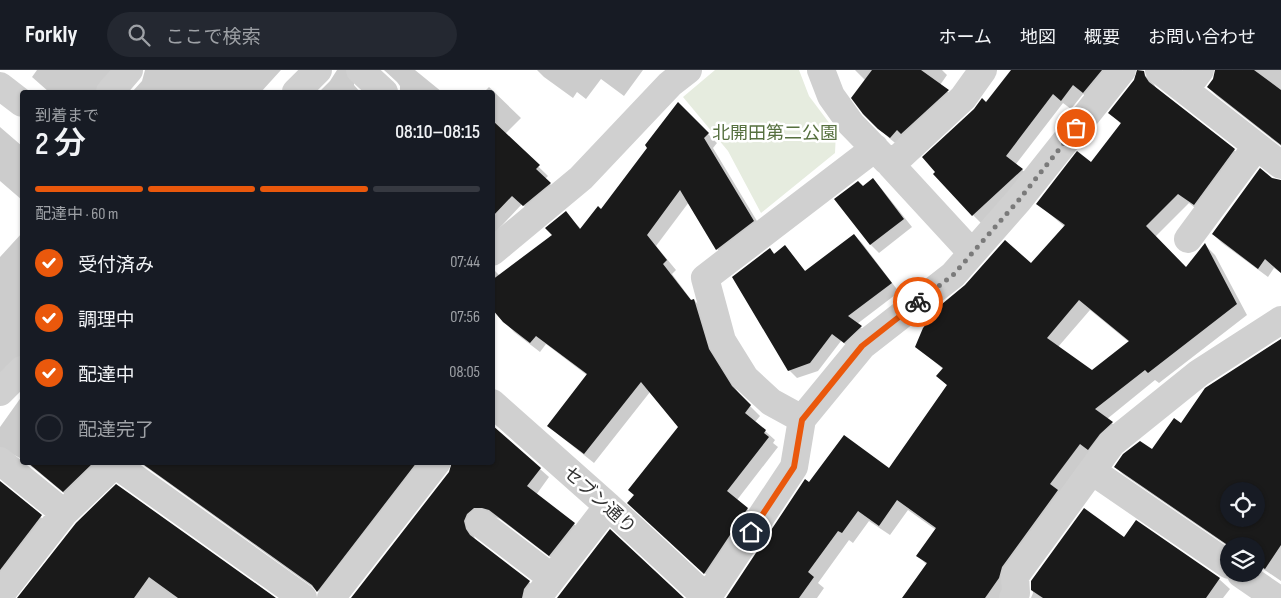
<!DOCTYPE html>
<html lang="ja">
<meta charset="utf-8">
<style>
:root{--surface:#171b24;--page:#242831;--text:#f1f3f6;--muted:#9ea1a6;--line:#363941;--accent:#ea580c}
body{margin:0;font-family:"Sofia Sans Condensed","Noto Sans JP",sans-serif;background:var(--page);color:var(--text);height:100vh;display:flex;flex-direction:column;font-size:19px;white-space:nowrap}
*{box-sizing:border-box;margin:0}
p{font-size:16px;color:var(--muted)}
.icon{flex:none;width:28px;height:28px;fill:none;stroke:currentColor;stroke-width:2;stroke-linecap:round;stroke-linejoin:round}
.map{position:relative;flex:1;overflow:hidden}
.details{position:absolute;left:20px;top:20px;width:475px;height:375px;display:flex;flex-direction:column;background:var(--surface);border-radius:5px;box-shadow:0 1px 4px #0004}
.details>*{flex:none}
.controls{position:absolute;left:1220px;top:412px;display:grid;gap:10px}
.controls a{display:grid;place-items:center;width:45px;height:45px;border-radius:50%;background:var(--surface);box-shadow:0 1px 4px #0004;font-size:25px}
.pin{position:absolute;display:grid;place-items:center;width:42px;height:42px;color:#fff;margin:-21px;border:2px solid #fff;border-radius:50%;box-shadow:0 1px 5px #0007}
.courier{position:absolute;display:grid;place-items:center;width:50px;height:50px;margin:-25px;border:4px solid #ea580c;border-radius:50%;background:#fff;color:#222;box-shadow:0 1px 6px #0007}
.headline em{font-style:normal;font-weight:600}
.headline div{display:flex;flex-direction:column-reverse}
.headline{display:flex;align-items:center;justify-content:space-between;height:85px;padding:0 15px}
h1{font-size:32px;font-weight:600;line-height:38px}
.bar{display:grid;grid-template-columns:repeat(4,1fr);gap:8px 5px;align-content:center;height:60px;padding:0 15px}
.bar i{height:6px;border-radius:4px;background:var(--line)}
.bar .selected{background:var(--accent)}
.bar p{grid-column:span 4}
ol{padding:0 15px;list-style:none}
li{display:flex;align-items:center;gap:15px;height:55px}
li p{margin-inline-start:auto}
li .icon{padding:5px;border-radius:50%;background:var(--accent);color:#fff;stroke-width:4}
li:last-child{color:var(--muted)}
li i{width:28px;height:28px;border:2px solid var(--line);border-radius:50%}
header{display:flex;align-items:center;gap:30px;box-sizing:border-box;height:70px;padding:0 25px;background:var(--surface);border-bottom:1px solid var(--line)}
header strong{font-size:24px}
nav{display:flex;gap:28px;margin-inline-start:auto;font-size:18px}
.search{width:350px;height:45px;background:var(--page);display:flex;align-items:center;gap:12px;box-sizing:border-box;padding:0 18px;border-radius:28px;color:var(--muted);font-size:19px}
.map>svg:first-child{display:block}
.green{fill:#e6ecdf}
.shadow{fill:#0003;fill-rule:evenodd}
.building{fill:#1a1a1a;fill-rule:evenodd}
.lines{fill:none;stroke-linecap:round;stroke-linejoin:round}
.minor{stroke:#d0d0d0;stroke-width:28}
.done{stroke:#7a7a7a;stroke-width:5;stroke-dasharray:0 9}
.route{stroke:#ea580c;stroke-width:6}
.labels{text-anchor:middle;stroke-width:5;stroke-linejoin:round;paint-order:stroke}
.park-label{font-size:18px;fill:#56703f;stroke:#fff}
.street-label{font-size:18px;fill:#333;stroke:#fff}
</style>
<header>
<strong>Forkly</strong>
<div class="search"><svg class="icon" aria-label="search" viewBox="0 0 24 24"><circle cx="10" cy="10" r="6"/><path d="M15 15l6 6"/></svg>ここで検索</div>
<nav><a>ホーム</a><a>地図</a><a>概要</a><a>お問い合わせ</a></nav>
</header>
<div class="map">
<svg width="1281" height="528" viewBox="0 0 1281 528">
<rect width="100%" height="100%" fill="#fff"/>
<path class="green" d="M715,0H799L809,26L836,62L835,83L761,143L728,81L683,27Z"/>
<path class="shadow" d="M37,0H126L107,22H49L32,7Z
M145,0H281L261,22H132L142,11Z
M337,0H357L354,6V15L360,22H319L330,11Z
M384,0H415L442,22H400V16L397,12Z
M537,0H643L624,26L601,9L586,29L577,22L573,28L544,7Z
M855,0H942L947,5L940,15L957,30L899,76L889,68L864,43L866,11Z
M1012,0H1119L1094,32L1083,24L1071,39L1063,33L1016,94L1032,109L982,154L973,145L986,33Z
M1216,0H1281V76L1217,26L1208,17L1217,3Z
M1144,4L1154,14L1157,20L1234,80L1245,90L1204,145L1189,133L1155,167L1187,199L1205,175L1215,185L1247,245L1159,313L1155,310L1107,349L1123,363L1010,528H903L927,495L917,485L936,460L908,440L890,465L869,451L853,473L849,470L818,513L824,518L817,528H752L810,414L889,399L948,316L938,306L943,299L916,276L1032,195L1065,157L1038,134L1092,94L1122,55L1110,43ZM1090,240L1129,272L1092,302L1058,277Z
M489,17L521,48L505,64L548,106L545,109L559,123L533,145L522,134L492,166V22H484Z
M678,34L717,73L713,78L763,161L726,189L717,179L689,132L656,176L676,200L672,204L692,231L694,230L704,240L718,290L741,327L760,346L755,352L775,370L773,373L778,377L737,430L757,448L713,511L639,442L679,357L650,322L594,393L559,365L549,356L588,306L546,274L540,282L514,262L492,237V198L500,206L554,165L566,143L581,159L601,141L649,78Z
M0,57L22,76V130L0,111Z
M1271,108L1281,111V203L1274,198L1268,207L1222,173L1213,164Z
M873,109L881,118L912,157L879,183L871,175L836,129L863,117Z
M22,163V289L0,306V187Z
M854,165L862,173L899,222L857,254L869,265L853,280L841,271L818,301L797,308L789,300L770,180L775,184L785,177L806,202Z
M1281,269V511L1256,494V476L1229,477L1124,405L1115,397L1152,381L1181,355L1206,319ZM1229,421H1256V449H1229Z
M22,326V389L0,378V357Z
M26,392H111L72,430Z
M139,392H432L325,528L318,521Z
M540,399L549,407L536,425L574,454L583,463L559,494L500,449L492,446L473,461L475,470L529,512L538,521L533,528H352L450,402Z
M2,415L50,455L0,519V418Z
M77,454L274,528H19Z
M1124,469L1219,509L1230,519L1223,528H1031L1033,523L1032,511Z"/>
<path class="building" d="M872,0H921L949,20L901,64L897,60L890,68L878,59L863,44L851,28Z
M1011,0H1102L1083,23L1073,15L1061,31L1053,24L1006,86L1023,99L972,146L933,104L935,102L922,87L974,39L982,28L986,32Z
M1137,0L1144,1L1145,6L1149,12L1235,79L1194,135L1178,124L1146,156L1186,197L1205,173L1237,234L1148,303L1145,300L1095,339L1113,352L1100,364L1088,380L1080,374L1050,414L1058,420L1002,497L999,508L985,528H902L927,493L916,486L936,458L897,430L879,456L858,441L842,463L838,461L808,502L814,507L799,528H726L805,409L809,412L844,365L889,398L947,315L936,306L943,298L915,277L923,258L942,234L965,215L1005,170L1031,193L1065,155L1036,134L1077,81L1091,92L1121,53L1108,43L1134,10ZM1079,230L1129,271L1092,300L1047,268Z
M1215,0H1254L1281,20V75L1207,17L1213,9Z
M678,32L709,63L704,68L754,151L716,180L680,120L647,165L667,190L663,194L691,230L694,229L709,279L732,316L751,335L745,343L766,360L764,363L769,367L727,421L748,438L704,504L627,433L634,425L628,420L678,357L641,312L584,384L547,356L587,304L536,266L530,273L503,252L492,239V210L552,165L545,158L566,141L580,159L598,136L601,139L647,78L645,75Z
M492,50L540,95L536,99L551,113L523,136L512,126L492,147Z
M1260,98L1272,108L1281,110V203L1265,189L1258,199L1212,164Z
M873,108L904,149L870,175L834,129L858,111L863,116Z
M854,164L892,213L848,246L862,256L844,273L832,264L810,293L788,301L732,207L770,178L774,184L785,175L805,201Z
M1281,269V475L1265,499L1256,493V476H1229L1114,397L1123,384L1140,371L1152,379L1174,348L1181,353L1205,318ZM1229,421H1256V449H1229Z
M492,355L541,398L527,416L575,453L549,486L489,440L482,438H474L467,444L464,451L466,459L470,465L530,511L524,519L522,528H351L449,402L452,392H492Z
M27,392H94L63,422Z
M140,392H417L317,522L312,515Z
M0,411L42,445L0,500Z
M116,414L276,528H178L149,507L134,528H17L76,453Z
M1084,438L1124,467L1136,450L1220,508L1206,528H1043L1031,520V511Z
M610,459L684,528H557Z"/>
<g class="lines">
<path class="minor" d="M360,0L384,22
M821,0L831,26L851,54L887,91
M1159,0L1281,95
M0,16L22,33
M1185,20L1200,0
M110,22L129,0
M296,22L318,0
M1188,169L1256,77
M492,182L581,108L670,14L688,0
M972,183L891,95L963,28L983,0
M0,322L22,300
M492,333L608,436L707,528
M802,349L771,332L745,308L722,271L705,208L875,78
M0,391L64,443
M115,394L303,528
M1092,401L1229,495
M480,453L552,508
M1241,504L1276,528
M0,525L64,443L117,392
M331,528L437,392
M537,528L608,436
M707,528L794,397L802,349L862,276L953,205L1018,131L1122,0
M1013,528L1016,523L1015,506L1112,373L1199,303L1281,250"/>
</g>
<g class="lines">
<path class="done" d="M918,232L953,205L1018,131L1076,58"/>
<path class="route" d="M751,462L794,397L802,350L862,276L918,232"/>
</g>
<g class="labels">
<g class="park-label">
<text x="775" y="69">北開田第二公園</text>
</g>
<g class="street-label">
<text transform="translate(600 430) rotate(42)" y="6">セブン通り</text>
</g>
</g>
</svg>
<div class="controls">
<a><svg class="icon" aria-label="locate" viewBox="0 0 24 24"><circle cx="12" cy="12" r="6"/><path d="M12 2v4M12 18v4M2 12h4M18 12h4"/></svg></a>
<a><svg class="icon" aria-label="layers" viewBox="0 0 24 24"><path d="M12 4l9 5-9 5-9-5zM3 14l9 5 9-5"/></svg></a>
</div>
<div class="pin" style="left:1076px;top:58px;background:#ea580c"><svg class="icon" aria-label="bag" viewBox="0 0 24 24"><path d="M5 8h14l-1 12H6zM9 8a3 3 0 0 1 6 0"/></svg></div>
<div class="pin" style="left:751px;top:462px;background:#1f2937"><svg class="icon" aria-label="home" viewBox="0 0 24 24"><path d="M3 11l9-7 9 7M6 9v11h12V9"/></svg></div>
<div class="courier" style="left:918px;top:232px"><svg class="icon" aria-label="bike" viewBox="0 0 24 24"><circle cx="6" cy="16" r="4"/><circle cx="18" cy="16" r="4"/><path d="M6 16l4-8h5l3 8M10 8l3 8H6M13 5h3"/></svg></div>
<section class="details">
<div class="headline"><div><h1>2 分</h1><p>到着まで</p></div><em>08:10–08:15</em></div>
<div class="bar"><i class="selected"></i><i class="selected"></i><i class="selected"></i><i></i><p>配達中 · 60 m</p></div>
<ol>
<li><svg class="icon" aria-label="check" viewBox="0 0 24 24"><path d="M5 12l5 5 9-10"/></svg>受付済み<p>07:44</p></li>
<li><svg class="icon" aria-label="check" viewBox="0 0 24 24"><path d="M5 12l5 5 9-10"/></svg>調理中<p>07:56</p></li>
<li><svg class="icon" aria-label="check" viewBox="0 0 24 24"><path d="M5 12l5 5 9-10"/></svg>配達中<p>08:05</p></li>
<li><i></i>配達完了</li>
</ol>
</section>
</div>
